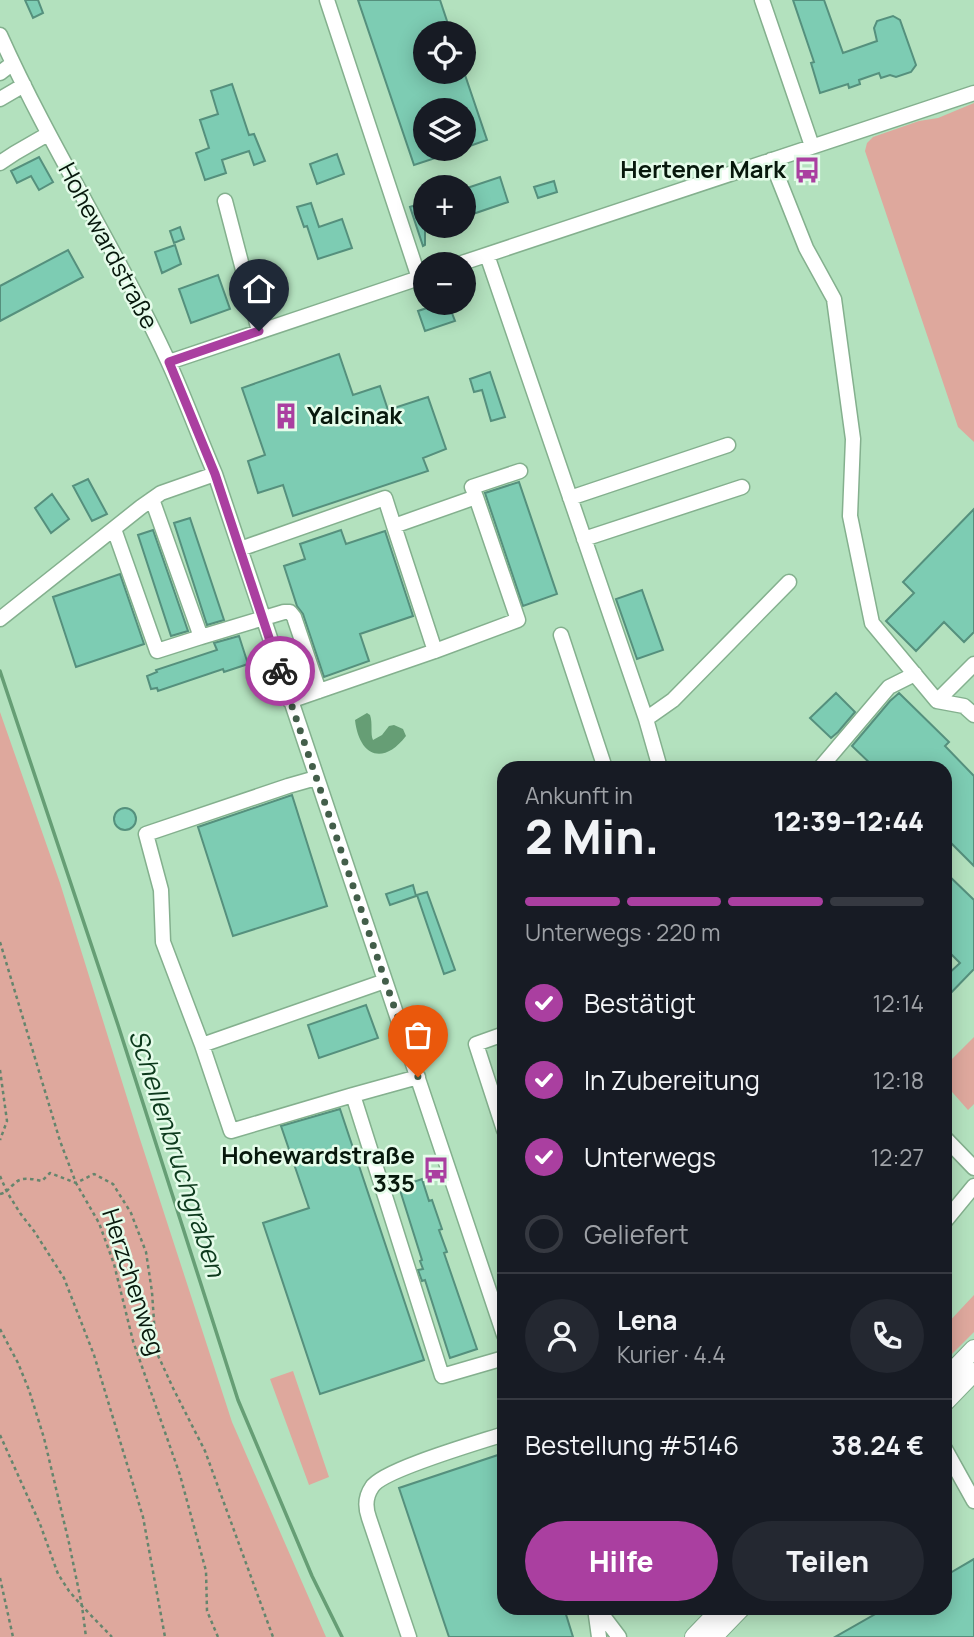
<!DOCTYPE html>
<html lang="de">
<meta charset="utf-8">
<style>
:root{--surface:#171b24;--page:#242831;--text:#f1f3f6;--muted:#9ea1a6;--line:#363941;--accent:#aa3fa0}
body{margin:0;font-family:Manrope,sans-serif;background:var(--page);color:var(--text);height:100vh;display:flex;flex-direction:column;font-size:26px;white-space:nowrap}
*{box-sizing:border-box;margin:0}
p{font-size:23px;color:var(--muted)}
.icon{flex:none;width:38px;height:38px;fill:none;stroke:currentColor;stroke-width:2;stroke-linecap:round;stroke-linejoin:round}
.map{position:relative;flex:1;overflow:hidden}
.panel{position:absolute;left:497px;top:761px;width:455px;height:854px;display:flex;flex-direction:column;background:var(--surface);border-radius:21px;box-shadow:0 4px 18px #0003}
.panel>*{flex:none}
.fabs{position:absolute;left:413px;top:21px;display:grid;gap:14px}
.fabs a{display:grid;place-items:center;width:63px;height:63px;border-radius:50%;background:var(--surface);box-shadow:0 4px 18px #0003;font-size:35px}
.pin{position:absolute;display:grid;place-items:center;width:60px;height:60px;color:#fff;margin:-72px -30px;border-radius:50% 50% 50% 0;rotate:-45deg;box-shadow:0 0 7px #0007}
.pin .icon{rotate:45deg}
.courier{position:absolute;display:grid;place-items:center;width:70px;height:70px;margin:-35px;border:5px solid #aa3fa0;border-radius:50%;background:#fff;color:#222;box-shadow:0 2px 9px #0007}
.overview em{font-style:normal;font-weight:800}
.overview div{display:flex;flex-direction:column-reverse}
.overview{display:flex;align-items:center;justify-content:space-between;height:119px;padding:0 28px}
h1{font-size:46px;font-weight:800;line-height:52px}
.bar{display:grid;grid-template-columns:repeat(4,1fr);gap:10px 7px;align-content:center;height:84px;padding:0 28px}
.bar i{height:9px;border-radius:5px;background:var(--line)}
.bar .selected{background:var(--accent)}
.bar p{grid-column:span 4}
.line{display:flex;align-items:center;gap:18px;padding:0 28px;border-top:2px solid var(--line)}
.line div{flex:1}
.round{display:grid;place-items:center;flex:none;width:74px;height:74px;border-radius:37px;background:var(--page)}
ol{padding:0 28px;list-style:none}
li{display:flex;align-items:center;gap:21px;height:77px}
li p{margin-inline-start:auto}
li .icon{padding:7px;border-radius:50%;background:var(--accent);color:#fff;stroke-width:4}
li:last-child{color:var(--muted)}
li i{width:38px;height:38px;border:4px solid var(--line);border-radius:50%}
.cta{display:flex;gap:14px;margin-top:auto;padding:14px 28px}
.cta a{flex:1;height:80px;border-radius:42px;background:var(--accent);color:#fff;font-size:28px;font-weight:800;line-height:80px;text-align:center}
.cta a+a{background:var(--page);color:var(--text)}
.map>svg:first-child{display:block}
.green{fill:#dea89d}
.water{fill:#669e75}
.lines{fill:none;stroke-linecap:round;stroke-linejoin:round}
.stream{stroke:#669e75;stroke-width:3.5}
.building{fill:#7dccb3;stroke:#55907d;stroke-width:2}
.minor-casing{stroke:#84b08e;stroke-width:17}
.major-casing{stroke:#84b08e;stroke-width:20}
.path{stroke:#65856d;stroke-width:2.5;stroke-dasharray:3.5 3.5;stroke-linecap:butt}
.minor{stroke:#fff;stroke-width:14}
.major{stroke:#fff;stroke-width:18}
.done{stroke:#435e4a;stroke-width:7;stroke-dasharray:0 12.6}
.route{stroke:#aa3fa0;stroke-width:9}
.labels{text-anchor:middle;stroke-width:5;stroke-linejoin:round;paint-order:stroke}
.poi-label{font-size:24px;font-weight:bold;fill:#07180c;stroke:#e5fcea;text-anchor:end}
.street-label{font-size:24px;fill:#07180c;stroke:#e5fcea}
.water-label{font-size:26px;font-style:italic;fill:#0c391c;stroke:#e5fcea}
</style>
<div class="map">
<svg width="974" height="1637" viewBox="0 0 974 1637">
<rect width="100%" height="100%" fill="#b3e1be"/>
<path class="green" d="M974,103V442L958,427L865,151L867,143L873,137L919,121L938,118Z
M0,712L60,883L139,1136L232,1422L326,1637H0Z
M974,1037V1104L968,1110L945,1084V1066Z
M974,1295V1332L945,1361V1326Z
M293,1371L329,1477L309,1485L270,1379Z"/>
<path class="water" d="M367,713L370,715C373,723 370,734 373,740L382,735L389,726L394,725L403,729L406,736C383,766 359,756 355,720Z"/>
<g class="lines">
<path class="stream" d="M0,671L118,1025L238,1400L312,1576L342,1637"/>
</g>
<path class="building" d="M25,0H38L43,13L33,18Z
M358,0H440L451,33H425V72H464L487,140L464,148V110H425V149H456L457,151L414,165Z
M793,0H824L843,53L877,41L874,28L877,21L893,16L900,20L916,65L911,72L896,77L890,75L881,78L879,73L859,80L860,84L849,88L848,84L820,93L811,63L814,62Z
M232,84L249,135L254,134L265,161L254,165L249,151L222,160L226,173L205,180L196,153L209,148L200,120L218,114L211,91Z
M337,154L344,174L317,184L310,164Z
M39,157L53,182L39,190L31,176L17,183L11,171Z
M500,177L508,202L464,217V189Z
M554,181L557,192L538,198L534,187Z
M425,202V245L423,246L410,207Z
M311,203L319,227L342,219L352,248L318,259L307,226L304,227L297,207Z
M180,227L184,239L174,243L170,231Z
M175,245L181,264L162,273L155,252Z
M68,250L83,277L0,321V286Z
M218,275L230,309L191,323L179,289Z
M442,303H448L455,321L425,331L418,311Z
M339,354L353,395L380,386L388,410L428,397L446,449L423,458L428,471L293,516L283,485L258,493L248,461L265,455L242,388Z
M490,372L505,417L491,421L482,390L474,392L470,379Z
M88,479L107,514L92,521L73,486Z
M519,482L557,594L523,606L485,493Z
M52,494L69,519L51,533L35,508Z
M974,509V632L964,642L944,622L916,651L886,621L914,593L903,582Z
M190,518L224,620L207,625L174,523Z
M153,530L188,631L171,636L138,535Z
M341,530L346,544L385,531L413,616L360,634L369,661L324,677L303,614L297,606L284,566L305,559L300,544Z
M120,574L144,644L76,667L53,597Z
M642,590L663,650L637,659L616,599Z
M239,636L248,664L224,672L223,669L158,691L157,688L151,689L147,676L157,672L156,670L217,650L214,643Z
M836,693L855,712L838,732L831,738L810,718Z
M899,693L949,742L945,746L974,776V866L945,837V768H875L852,746L890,701Z
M292,795L327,906L233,936L198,827Z
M114 819a11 11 0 1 1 22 0a11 11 0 1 1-22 0Z
M945,872L974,900V969L945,999V977L960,963L945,948Z
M413,885L416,896L390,905L386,894Z
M427,892L455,970L444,974L417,895Z
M366,1005L378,1038L319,1058L308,1025Z
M340,1109L424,1360L320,1394L263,1223L309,1208L281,1126Z
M422,1179L429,1201L432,1200L442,1229L439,1230L447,1252L444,1253L477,1349L450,1358L425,1280L422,1281L418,1270L423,1269L420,1261L422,1260L399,1187Z
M504,1453V1608H564L573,1637H449L399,1488Z
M974,1559V1637H835L886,1608H945V1576Z"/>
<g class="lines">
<g class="minor-casing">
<path id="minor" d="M327,0L419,278
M762,0L812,146
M0,35C50,147 117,250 168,361C185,398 199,437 215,474L504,1335
M0,73L13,63
M0,99L24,85
M771,160L806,248L834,299L853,439L850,516L872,623L937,701L974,664
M0,163L15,153L48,134
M225,201L259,331
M487,255L646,719L660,768
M459,264L974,93
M169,362L425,276
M570,498L728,445
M152,499L201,637L284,612H290L294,617L319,691
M394,526L435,651L518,620L476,497
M114,529L157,651L201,637
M584,539L742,487
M240,549L385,498L394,526L476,497L472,487L520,471
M0,619L141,507L161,493L215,474
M561,635L605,768
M290,701L435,651
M937,701L964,706L974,715
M646,719L673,700L789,582
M820,768L889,687L915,674
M504,1034L476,1044L504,1130
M202,1045L163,942L161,890L146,834L288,786L316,778
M418,1077L353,1095L442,1376L504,1358
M353,1095L231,1131L202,1045L385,981
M945,1138L974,1168
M945,1220H946L974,1186
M945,1449L974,1501
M595,1608L599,1637
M597,1608L619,1637
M409,1637L369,1518C365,1507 365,1497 372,1487C382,1470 480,1442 504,1434"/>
</g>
<g class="major-casing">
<path id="major" d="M945,1379L974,1349
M945,1402L974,1372
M694,1637L722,1608
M713,1637L741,1608"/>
</g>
<path class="path" d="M0,942L60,1141L76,1183L99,1223L114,1264L133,1341L180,1475L206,1571L207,1611L218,1637
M0,1070L7,1121L0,1140
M0,1176L7,1192L20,1213L34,1231L64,1278L94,1355L143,1517L165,1637
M0,1194C8,1192 8,1189 14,1184C21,1176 32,1179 42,1181L50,1173L76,1183L94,1174L113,1184L131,1213L146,1252L152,1292L156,1351L173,1388L205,1451L273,1637
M0,1329L18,1363L29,1390L44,1438L69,1543L82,1606L86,1637
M0,1435L40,1524L58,1574L69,1591L82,1606L112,1637
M0,1578L13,1637"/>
<use href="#minor" class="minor"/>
<use href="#major" class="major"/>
</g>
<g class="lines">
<path class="done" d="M280,671L418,1077"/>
<path class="route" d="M259,331L169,362L215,474L280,671"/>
</g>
<defs>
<g id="bus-bare" transform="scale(2.1)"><path d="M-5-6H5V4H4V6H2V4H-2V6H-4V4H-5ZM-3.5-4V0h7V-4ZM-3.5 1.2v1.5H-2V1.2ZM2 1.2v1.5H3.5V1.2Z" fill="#aa3fa0" stroke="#e5fcea" stroke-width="2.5" paint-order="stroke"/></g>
<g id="building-bare" transform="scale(2.1)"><path d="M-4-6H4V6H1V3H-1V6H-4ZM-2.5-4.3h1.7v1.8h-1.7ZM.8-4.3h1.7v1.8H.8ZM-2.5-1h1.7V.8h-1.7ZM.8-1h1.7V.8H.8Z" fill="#aa3fa0" stroke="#e5fcea" stroke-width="2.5" paint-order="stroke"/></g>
</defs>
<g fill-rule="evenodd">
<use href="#bus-bare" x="807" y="170"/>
<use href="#building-bare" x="286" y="416"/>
<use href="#bus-bare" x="436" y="1170"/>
</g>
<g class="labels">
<g class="poi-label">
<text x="786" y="178">Hertener Mark</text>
<text x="307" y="424" text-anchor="start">Yalcinak</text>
<text x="415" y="1164">Hohewardstraße<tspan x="415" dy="28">335</tspan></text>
</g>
<g class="street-label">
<text transform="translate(108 246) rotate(62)" y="8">Hohewardstraße</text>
<text transform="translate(133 1282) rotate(72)" y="8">Herzchenweg</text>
</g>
<g class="water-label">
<text transform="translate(177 1153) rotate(72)" y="9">Schellenbruchgraben</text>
</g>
</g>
</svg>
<div class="fabs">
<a><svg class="icon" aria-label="locate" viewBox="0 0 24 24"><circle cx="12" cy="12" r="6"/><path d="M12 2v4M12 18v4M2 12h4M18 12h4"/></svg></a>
<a><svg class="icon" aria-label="layers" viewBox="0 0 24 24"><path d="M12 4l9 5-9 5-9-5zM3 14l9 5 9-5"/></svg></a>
<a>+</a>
<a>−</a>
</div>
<div class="pin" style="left:418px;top:1077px;background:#ea580c"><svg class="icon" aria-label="bag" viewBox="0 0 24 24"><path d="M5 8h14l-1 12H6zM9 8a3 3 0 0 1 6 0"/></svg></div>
<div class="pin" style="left:259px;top:331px;background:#1f2937"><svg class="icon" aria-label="home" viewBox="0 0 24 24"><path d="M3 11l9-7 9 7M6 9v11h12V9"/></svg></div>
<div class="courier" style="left:280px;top:671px"><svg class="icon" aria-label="bike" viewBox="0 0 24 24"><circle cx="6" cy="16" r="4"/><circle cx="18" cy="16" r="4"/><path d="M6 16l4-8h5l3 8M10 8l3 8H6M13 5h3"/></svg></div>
<section class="panel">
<div class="overview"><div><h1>2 Min.</h1><p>Ankunft in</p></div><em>12:39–12:44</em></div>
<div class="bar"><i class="selected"></i><i class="selected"></i><i class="selected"></i><i></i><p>Unterwegs · 220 m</p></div>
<ol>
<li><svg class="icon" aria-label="check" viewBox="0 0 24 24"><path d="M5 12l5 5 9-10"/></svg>Bestätigt<p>12:14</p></li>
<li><svg class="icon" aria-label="check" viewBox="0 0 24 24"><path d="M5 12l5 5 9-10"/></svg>In Zubereitung<p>12:18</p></li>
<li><svg class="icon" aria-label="check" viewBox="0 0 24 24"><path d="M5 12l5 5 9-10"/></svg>Unterwegs<p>12:27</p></li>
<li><i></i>Geliefert</li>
</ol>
<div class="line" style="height:126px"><a class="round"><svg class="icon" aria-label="person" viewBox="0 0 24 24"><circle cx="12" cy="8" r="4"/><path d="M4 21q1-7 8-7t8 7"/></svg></a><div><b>Lena</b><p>Kurier · 4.4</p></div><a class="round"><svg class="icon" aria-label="phone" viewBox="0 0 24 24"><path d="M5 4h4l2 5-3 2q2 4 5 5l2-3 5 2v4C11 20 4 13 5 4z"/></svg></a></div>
<div class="line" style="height:91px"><div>Bestellung #5146</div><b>38.24 €</b></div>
<div class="cta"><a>Hilfe</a><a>Teilen</a></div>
</section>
</div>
